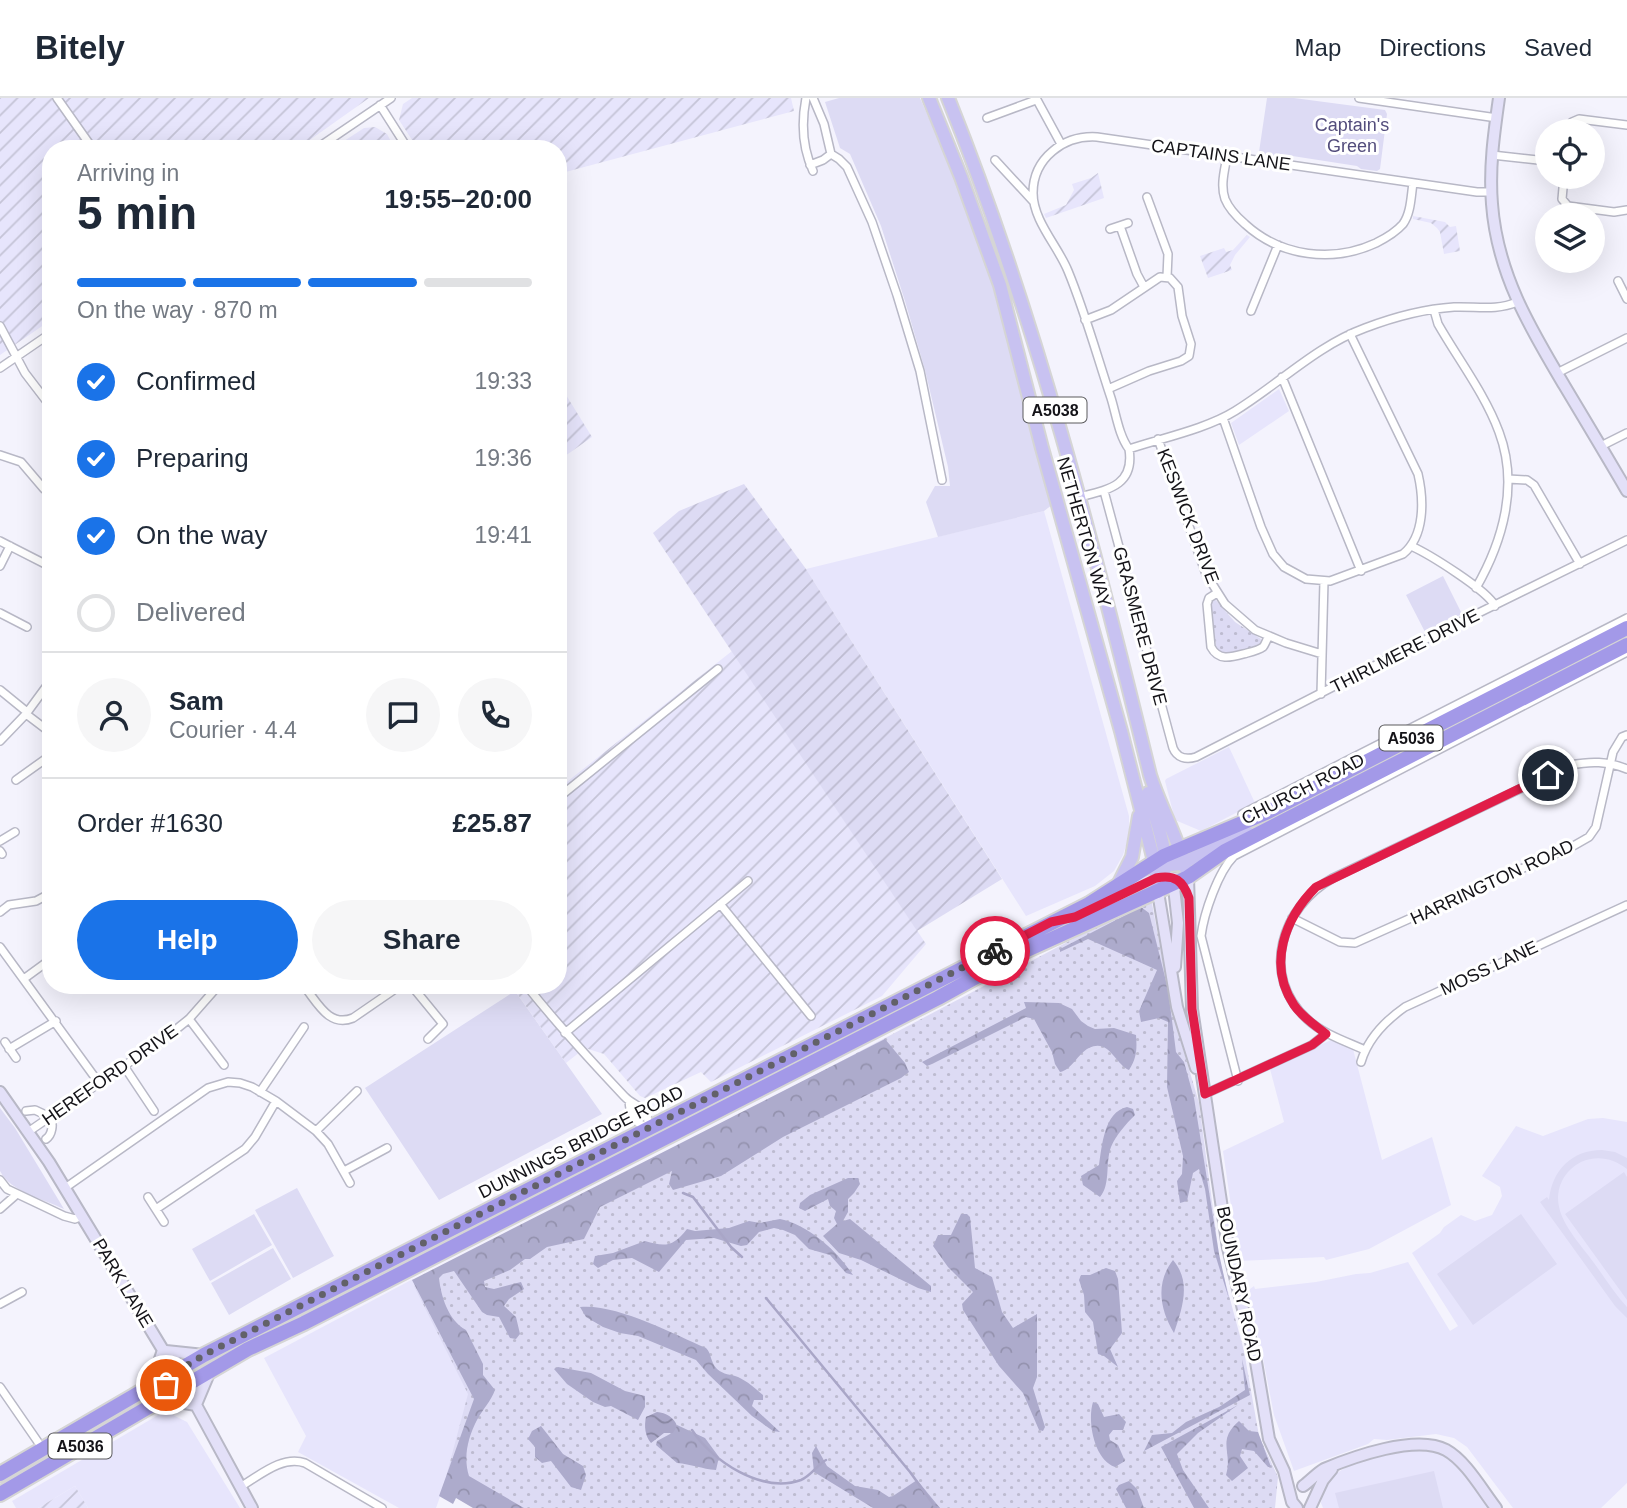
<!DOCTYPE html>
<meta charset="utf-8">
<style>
:root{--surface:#fff;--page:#f6f6f7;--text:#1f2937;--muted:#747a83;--line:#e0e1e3;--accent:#1a73e8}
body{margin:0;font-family:Helvetica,sans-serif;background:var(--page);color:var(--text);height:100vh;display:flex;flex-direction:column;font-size:26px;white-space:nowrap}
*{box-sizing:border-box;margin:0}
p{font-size:23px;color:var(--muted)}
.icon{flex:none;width:38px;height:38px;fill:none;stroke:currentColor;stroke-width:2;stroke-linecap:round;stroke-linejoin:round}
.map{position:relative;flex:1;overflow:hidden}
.panel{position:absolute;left:42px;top:42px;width:525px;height:854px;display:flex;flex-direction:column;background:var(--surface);border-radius:28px;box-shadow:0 7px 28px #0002}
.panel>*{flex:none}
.tools{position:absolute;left:1535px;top:21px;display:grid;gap:14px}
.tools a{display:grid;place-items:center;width:70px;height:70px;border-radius:50%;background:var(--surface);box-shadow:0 7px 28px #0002;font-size:35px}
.pin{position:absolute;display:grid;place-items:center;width:60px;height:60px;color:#fff;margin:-30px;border:4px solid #fff;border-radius:50%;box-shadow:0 2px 7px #0007}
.courier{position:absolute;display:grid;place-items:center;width:70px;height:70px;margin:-35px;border:5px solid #e11d48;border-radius:50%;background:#fff;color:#222;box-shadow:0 2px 9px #0007}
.headline em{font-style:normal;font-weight:800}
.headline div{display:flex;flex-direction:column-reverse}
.headline{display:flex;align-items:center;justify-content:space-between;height:119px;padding:0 35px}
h1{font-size:46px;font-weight:800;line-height:52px}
.bar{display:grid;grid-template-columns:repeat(4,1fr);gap:10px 7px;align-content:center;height:84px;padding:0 35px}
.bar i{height:9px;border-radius:5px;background:var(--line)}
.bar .on{background:var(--accent)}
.bar p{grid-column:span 4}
.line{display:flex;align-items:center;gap:18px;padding:0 35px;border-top:2px solid var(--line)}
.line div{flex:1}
.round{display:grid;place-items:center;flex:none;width:74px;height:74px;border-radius:37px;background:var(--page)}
ol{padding:0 35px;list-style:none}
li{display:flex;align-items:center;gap:21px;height:77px}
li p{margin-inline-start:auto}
li .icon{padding:7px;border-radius:50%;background:var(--accent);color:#fff;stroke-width:4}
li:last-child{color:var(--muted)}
li i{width:38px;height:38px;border:4px solid var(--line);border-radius:50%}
.button{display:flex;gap:14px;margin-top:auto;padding:14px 35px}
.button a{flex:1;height:80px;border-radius:42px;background:var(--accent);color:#fff;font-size:28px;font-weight:800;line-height:80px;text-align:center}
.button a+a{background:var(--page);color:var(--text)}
header{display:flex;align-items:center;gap:42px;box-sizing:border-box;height:98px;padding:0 35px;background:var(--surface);border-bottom:2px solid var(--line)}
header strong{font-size:33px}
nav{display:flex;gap:38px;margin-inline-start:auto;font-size:24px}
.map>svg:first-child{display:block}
.built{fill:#e7e5fc}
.industrial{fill:url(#industrial-furrows)}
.grass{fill:url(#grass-dots)}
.forest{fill:url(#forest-crowns)}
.park{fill:#dddbf4}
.garden{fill:url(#garden-furrows)}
.water{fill:url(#water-waves)}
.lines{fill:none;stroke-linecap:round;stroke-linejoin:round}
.stream{stroke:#a9a6c7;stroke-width:2.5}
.street-casing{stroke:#b8b8c6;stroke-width:10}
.secondary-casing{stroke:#b8b8c6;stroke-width:14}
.primary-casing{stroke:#d5d5d5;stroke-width:16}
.highway-casing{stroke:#d5d5d5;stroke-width:18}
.street{stroke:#fff;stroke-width:7}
.secondary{stroke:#e3e0f8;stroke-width:10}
.primary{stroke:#c8c2f1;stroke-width:12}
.highway{stroke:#a399e8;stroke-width:14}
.done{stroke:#626168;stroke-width:7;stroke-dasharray:0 12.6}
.route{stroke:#e11d48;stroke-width:9}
.labels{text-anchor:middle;stroke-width:6;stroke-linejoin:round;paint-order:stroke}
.shield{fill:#fff;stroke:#5a5a5d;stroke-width:2}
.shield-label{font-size:16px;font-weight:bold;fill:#141318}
.park-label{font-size:18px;fill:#534d7c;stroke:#fff}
.street-label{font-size:18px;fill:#141318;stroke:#fff}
</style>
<header>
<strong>Bitely</strong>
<nav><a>Map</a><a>Directions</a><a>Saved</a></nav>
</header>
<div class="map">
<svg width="1627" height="1410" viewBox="0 0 1627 1410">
<defs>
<pattern id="industrial-furrows" width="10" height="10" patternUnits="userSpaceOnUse" patternTransform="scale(1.75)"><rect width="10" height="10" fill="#e7e5fc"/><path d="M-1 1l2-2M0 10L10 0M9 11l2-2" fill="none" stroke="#c5c4d7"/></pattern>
<pattern id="grass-dots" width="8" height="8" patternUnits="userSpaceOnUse" patternTransform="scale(1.75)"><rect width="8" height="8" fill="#dddbf4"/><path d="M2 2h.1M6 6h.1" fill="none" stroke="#bdbbd0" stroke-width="1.8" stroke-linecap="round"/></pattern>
<pattern id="forest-crowns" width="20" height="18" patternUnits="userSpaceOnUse" patternTransform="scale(1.75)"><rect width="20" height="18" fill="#adabcc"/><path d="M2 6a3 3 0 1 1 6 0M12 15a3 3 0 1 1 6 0" fill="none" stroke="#9492ae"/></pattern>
<pattern id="garden-furrows" width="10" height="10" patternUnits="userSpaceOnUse" patternTransform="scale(1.75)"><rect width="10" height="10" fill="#dddbf4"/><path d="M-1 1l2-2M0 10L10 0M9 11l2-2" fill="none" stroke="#bdbbd0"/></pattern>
<pattern id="water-waves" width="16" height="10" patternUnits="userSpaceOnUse" patternTransform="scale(1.75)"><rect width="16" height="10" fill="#a9a6c7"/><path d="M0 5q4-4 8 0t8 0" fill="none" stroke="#8886a1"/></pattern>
</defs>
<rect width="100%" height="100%" fill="#f4f3fd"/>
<path class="built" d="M1279,291L1289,313L1239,347L1231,325Z
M1044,413L1129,718V738L1123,757L1114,773L1095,788L1026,818L806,471Z
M1229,649L1255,705L1201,733L1175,722L1165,683L1166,681Z
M1331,942L1353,951L1382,1062L1432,1039L1451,1107L1369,1151L1326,1162L1324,1159L1239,1163L1223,1053L1284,1024L1270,971Z
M1603,1020L1627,1024V1385L1601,1410H1513L1467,1349L1454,1340L1436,1336L1387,1342L1374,1341L1368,1346L1294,1373L1274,1317L1261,1250L1248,1199L1250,1191L1254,1188L1255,1191L1316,1184L1356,1176L1370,1175L1408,1164L1450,1233L1458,1228L1412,1155L1440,1135L1444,1129L1461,1117L1475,1123L1492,1117L1502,1098L1500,1089L1482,1078L1516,1028L1543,1038L1588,1021Z
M413,1181L475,1300L436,1410H399L298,1354L306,1338L264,1260Z
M165,1313L187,1324L240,1410H88L75,1388L38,1410H16L12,1403Z
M1410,1350L1451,1354L1494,1410H1323L1321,1405L1323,1392L1332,1378L1345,1370L1372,1359Z"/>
<path class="industrial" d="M0,0H369L297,51H51V222L0,257Z
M412,0H791L794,13L558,76V51H418L399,22L403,6Z
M375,29L387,36L395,51H332L364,30Z
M1098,75L1104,100L1046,120L1044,116L1066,107L1074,92L1072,86L1091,80Z
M1413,118L1445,124L1450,129L1456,128L1460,153L1444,156L1440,134L1437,130L1431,125L1413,121Z
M1247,137L1250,139L1235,157L1230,167L1232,172L1208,180L1200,158L1224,150L1226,154L1233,152Z
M558,284L592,339L558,363Z
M732,553L926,846L882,898L711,984L701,974L645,1000L640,998L604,956L585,950L566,965L511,887H558V691Z
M75,1388L88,1410H38Z"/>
<path class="grass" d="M1214,500L1235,524L1261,541L1260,548L1226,557L1217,553L1209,506L1210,502Z
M1151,800L1172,913L1199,1005L1220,1164L1244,1253L1259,1338L1278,1379L1275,1410H496L446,1379L468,1296L414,1188Z"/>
<path class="forest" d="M1141,809L1149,815L1168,891L1176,954L1184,964L1194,1000L1219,1156L1229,1201L1214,1153L1205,1091L1199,1071L1193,1075L1187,1103L1180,1105L1177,1083L1182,1076L1183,1058L1167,989L1168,924L1159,920L1141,924L1139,913L1157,872L1088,841L1060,854V851Z
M1024,904L1059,905L1072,911L1081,923L1088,928L1095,931L1114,930L1136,937C1137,950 1137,960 1129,972C1115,966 1109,940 1089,950C1078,955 1072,972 1060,974L1055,966L1052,954L1034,921L1026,919L932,966L927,968L922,964L1026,910Z
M885,941L905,965L909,974L901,980L783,1039L721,1078L673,1092L669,1086L672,1073L600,1109L584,1141L547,1149L530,1161H525L510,1172L484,1183L485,1189L494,1191L521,1184L524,1191L509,1201L504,1208L516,1219L520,1236L516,1241L510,1240L499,1219L487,1217L482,1214L454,1173L443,1176L439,1180C441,1198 448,1222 466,1232L483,1266V1277L495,1292C491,1303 483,1311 477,1322C468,1339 463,1359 469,1378L524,1410H473L456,1400L453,1406L439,1398L474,1301L412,1182Z
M1127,1009L1133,1011L1135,1017C1126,1026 1116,1037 1111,1049C1105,1065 1111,1086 1100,1099L1083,1087L1081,1078L1099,1067C1102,1048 1104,1014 1127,1009Z
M848,1080H858L860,1086L854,1095L848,1101V1114L843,1123L850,1121L931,1188V1194L918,1190L861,1162L839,1155L823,1138L837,1126L834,1120L836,1113L830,1108L828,1101L805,1113L799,1110L800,1105L810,1097Z
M961,1116H967L970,1119L975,1170L992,1179L1002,1214L1013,1230L1037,1216V1279L1033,1290L1045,1329L1043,1333L1039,1332L1023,1295L999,1268L963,1212L962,1206L973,1194L948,1169L933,1148L938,1137H951Z
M780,1121C809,1127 837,1153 853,1177L846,1175L830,1157L809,1151L795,1137L783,1132L774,1130L759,1134L747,1147L741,1148L714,1140L686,1142L659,1174L632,1160L613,1162L598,1170L593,1166L595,1158L613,1155L645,1143C665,1149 673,1149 687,1131L695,1133L729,1130L749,1123L760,1125Z
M1173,1162C1192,1184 1182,1211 1174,1235C1160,1212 1155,1185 1173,1162Z
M1106,1170L1115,1173L1118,1181L1122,1235L1110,1251L1118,1269L1104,1258L1098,1256L1093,1224L1085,1214L1084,1197L1079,1182L1081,1177H1090Z
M580,1209C615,1205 674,1236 706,1250C712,1256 710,1264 717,1271C724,1277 730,1276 738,1279C747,1283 756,1291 763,1297V1302H754L752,1308L780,1334L773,1333L752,1318L708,1276L696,1262L638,1238L620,1235L603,1229L586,1219Z
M1242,1261L1250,1297L1144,1353L1152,1337L1172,1335L1186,1324L1219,1309L1245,1292Z
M558,1269L591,1275L625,1293L645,1298V1309L638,1322L611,1308L605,1309L593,1304L567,1286L554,1271Z
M1093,1304L1098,1306L1104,1319L1119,1316L1126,1324L1123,1332H1113L1109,1337L1110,1342L1118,1347L1125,1363L1115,1369C1094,1362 1087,1323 1093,1304Z
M1238,1307L1198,1335L1177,1356L1183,1372L1209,1410H1194L1161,1349Z
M1239,1323L1249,1333L1258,1334L1271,1369H1268L1254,1353L1242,1351L1240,1358L1248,1370L1232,1383L1226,1377C1233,1354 1216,1343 1239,1323Z
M677,1327L705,1340L719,1359L716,1372C702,1371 691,1366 677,1365L656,1347L657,1343L670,1336Z
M541,1328L563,1356L583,1368L586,1377L581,1392L571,1389L551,1363L542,1365L535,1359V1349L528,1341L532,1333Z
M816,1348L827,1368L855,1388L878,1392L889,1399L893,1398L917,1382L940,1410H873L814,1374L812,1355Z
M1129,1383L1137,1391L1144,1410H1126L1116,1391L1119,1387Z"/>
<path class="park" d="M839,0H920L951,70L984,154L1052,407L1044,413L938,439L926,404L935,388H950L948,369L925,272L905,203L881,128L850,56L840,50L825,4Z
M1267,0H1294L1385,12L1387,16L1380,71L1377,73L1361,71L1357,68L1286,57C1278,60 1265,60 1259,54Z
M1443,478L1462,516L1425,534L1406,497Z
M515,893L602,1016L439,1102L365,990Z
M0,1010L15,1030L64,1111C43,1101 11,1094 0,1073Z
M1602,1052L1615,1054L1627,1060V1071C1613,1060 1597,1057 1581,1064C1573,1068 1566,1075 1562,1083C1547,1114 1578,1142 1594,1165C1605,1180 1615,1196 1627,1209V1220L1615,1208L1540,1104L1547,1099L1549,1102C1552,1072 1572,1052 1602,1052Z
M1624,1074L1627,1079V1202L1565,1116Z
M297,1090L334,1158L293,1180L255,1112Z
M254,1116L272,1147L210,1183L192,1151Z
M1521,1116L1557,1166L1473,1227L1437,1176Z
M273,1150L291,1181L229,1217L211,1185Z
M1434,1373L1443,1410H1339L1335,1395Z"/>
<path class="garden" d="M744,386L806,471L1002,781L917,833L653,435L679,413Z"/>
<path class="water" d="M657,1314C666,1315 674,1319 677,1328L673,1335H664L651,1345C645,1338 644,1328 646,1319Z"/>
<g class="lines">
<path class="stream" d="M683,1095L693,1099L731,1149L742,1159
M766,1200L910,1374L936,1410
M692,1332C712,1363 762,1396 801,1382C811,1378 817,1367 826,1362"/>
<g class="street-casing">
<path id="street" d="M57,0L93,51
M806,0C801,26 802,49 813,73
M1036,0L1061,46
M1359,0L1497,20
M380,7L408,51
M987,20L1036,2
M1568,33L1572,24L1579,21L1627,27
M316,51L391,0
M831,56L839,61L847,69L872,124L897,197L920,273L942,382
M1492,57L1547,63
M1227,58C1225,71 1220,87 1225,101C1229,111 1237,119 1245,126C1281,159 1333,165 1376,145C1386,140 1396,134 1403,126C1411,115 1411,98 1413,85
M995,62L1033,103
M810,67L823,62L831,56L824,26L813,0
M1564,79L1562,101L1568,108L1614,114L1627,112
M1147,99L1168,156L1167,179
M1120,128L1137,176L1144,189
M1110,131L1128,125
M1618,183L1627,201
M1434,212L1438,226C1458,261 1485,296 1499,334C1519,387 1503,443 1476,490
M1251,213L1278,147
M1085,222L1111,212L1160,179L1170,180L1178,189L1182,218L1191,246L1189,258L1181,263L1149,273L1108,291
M0,228L25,275L51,309
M0,270L51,235
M1557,275L1627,240
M1282,279L1361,473
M1223,320L1261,429L1273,456L1284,469L1306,481L1330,483L1403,456C1425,438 1424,402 1418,376L1350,236
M1158,341L1206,476L1225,506L1255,532L1286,545L1322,556
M1601,348L1627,335
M1129,351C1119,338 1116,316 1111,300C1097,258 1085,214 1068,173C1058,148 1033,123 1033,95C1033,60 1064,37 1097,39L1477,94H1491
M0,357L21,364L44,391
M1508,381L1527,382L1534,387L1580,466
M1104,393L1173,650C1177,660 1186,662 1196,659L1448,530L1627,442
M1079,399C1107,392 1135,388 1129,351C1162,340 1206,331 1235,313C1279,286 1316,248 1365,230C1394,219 1423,211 1454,209C1476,208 1496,213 1517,204
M0,443L51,469
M1411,448C1429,456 1487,492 1495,508
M0,468L10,448
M1217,495L1209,500L1207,506L1211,549C1219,564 1232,559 1247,555C1251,554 1259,552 1263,549C1264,548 1268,540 1268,538
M0,515L27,529
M0,592L27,614
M1321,596L1324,483
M26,616L51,635
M0,643L26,616L51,582
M16,682L51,657
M558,700L718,571
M1243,724L1242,716L1627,520
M0,743L15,734
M0,753L2,756
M720,806L811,918
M0,814L9,807L36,803L51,795
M1292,820L1340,844L1355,845L1575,747L1589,739L1596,729L1613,654L1622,639L1627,637
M0,849L99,985
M25,880L51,861
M113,887V888
M303,887C317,903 328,930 353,920L401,887
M411,887L443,926L428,941
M526,887C557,926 590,962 624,998C636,1011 649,1006 648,1029
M189,921L224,967
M565,935L748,783
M5,944L16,960
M9,951L56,923
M1365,952C1345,943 1323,936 1307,921C1259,877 1282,808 1333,780L1570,667C1591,663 1607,663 1627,671
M1361,964C1368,940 1385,923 1405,909L1627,807
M124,968L154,1013
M1238,983L1201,838C1204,815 1218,774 1234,758L1627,554
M260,994L304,929
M1205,996L1312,947L1327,935
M629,1003C630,1017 634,1024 647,1030
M26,1013L35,1012L50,1019C54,1026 52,1037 46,1041
M316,1033L357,993
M28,1034L169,937L189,921L219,887
M344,1073L387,1050
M0,1082L7,1091L64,1118L75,1121L82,1118
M65,1090L208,990L228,984L240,985L252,989L276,1003L316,1033L328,1046L350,1085
M148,1099L164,1124
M0,1111L17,1096
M156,1111L245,1051L255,1039L276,1003
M0,1206L22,1194
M0,1289L38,1344
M240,1389C259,1378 282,1357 305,1365L382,1410"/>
</g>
<g class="secondary-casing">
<path id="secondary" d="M1499,0C1494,35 1489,70 1492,106C1497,175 1530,230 1564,287C1585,322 1606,357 1627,393
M1188,779L1192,911L1228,1150L1256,1264L1269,1341L1284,1373L1292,1404L1297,1410
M1173,781L1178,825L1175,869
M1158,794L1177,909L1196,970
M1093,810C1114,800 1163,766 1183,785
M0,994L49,1064L163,1252L174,1275L196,1307L252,1410
M163,1252C180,1264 195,1286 196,1307
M166,1253L204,1257
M151,1288L163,1252
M161,1301L196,1307
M197,1304L210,1273
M1303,1388C1310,1383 1317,1375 1324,1371C1353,1359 1416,1336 1446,1352C1466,1363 1482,1392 1496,1410
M1310,1410L1323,1382L1332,1371"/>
</g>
<g class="primary-casing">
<path id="primary" d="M929,0L961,79L1000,187L1042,350L1121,633L1154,763L1158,794
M948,0C1036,219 1094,448 1150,677C1161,712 1180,743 1188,779
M1148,695C1155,723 1175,763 1159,789
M1159,763L1170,767L1180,766L1248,735
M1118,787L1132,759L1139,718"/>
</g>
<g class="highway-casing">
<path id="highway" d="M0,1376L204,1257L1089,806L1164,758L1268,714L1627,530
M0,1396L248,1251L304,1225L938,900L1014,858L1188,779L1225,753L1627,547"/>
</g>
<use href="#street" class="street"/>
<use href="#secondary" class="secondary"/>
<use href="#primary" class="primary"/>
<use href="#highway" class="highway"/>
</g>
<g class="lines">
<path class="done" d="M166,1287L178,1282L174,1275L204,1257L995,853"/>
<path class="route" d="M995,853L1051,824L1075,819L1156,780C1175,776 1183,783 1189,800L1192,911L1205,996L1312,947L1326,936C1315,927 1302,919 1294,907C1267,867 1285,820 1316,789L1548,677"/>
</g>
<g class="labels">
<g class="shield">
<rect x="1023.5" y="299.5" width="63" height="25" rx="5"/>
<rect x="1379.5" y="627.5" width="63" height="25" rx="5"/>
<rect x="48.5" y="1335.5" width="63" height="25" rx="5"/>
</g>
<g class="shield-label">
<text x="1055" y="318">A5038</text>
<text x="1411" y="646">A5036</text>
<text x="80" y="1354">A5036</text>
</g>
<g class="park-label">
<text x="1352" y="33">Captain's<tspan x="1352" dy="21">Green</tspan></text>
</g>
<g class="street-label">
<text transform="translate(1221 57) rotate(8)" y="6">CAPTAINS LANE</text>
<text transform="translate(1188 418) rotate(69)" y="6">KESWICK DRIVE</text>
<text transform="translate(1084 434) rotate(74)" y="6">NETHERTON WAY</text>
<text transform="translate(1140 528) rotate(75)" y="6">GRASMERE DRIVE</text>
<text transform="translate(1405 553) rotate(-27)" y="6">THIRLMERE DRIVE</text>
<text transform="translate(1303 691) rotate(-27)" y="6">CHURCH ROAD</text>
<text transform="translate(1492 784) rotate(-25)" y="6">HARRINGTON ROAD</text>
<text transform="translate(1489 870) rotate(-25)" y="6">MOSS LANE</text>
<text transform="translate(110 977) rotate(-35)" y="6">HEREFORD DRIVE</text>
<text transform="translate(581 1044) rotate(-27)" y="6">DUNNINGS BRIDGE ROAD</text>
<text transform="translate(123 1185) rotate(59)" y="6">PARK LANE</text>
<text transform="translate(1239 1186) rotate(78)" y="6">BOUNDARY ROAD</text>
</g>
</g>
</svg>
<div class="tools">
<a><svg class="icon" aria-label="locate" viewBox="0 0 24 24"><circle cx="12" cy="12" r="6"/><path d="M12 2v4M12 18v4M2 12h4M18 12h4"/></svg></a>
<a><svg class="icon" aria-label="layers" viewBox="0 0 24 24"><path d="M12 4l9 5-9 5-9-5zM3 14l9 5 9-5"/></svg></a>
</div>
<div class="pin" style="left:166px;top:1287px;background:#ea580c"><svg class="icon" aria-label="bag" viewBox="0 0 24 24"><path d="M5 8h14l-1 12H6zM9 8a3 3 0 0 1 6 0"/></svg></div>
<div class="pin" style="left:1548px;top:677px;background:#1f2937"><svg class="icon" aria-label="home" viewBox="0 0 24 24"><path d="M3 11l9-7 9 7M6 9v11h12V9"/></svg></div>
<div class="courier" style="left:995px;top:853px"><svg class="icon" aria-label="bike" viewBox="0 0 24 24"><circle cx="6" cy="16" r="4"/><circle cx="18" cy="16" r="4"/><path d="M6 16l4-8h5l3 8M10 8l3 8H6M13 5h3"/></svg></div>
<section class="panel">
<div class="headline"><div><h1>5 min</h1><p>Arriving in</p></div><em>19:55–20:00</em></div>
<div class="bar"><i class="on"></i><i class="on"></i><i class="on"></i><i></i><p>On the way · 870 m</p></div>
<ol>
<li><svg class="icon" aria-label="check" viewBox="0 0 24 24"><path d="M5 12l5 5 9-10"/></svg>Confirmed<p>19:33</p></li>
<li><svg class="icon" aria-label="check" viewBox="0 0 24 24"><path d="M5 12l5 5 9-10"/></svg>Preparing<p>19:36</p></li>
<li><svg class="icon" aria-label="check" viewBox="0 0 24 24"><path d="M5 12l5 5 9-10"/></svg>On the way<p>19:41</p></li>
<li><i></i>Delivered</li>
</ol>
<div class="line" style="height:126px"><a class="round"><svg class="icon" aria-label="person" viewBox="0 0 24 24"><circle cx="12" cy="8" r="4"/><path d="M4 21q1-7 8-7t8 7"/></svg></a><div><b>Sam</b><p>Courier · 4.4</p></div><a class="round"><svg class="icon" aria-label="chat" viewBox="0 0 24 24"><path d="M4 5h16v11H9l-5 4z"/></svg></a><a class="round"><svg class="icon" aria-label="phone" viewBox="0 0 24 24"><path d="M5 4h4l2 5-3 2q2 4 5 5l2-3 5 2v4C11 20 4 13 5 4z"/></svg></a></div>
<div class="line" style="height:91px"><div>Order #1630</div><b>£25.87</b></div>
<div class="button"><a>Help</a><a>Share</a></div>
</section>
</div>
